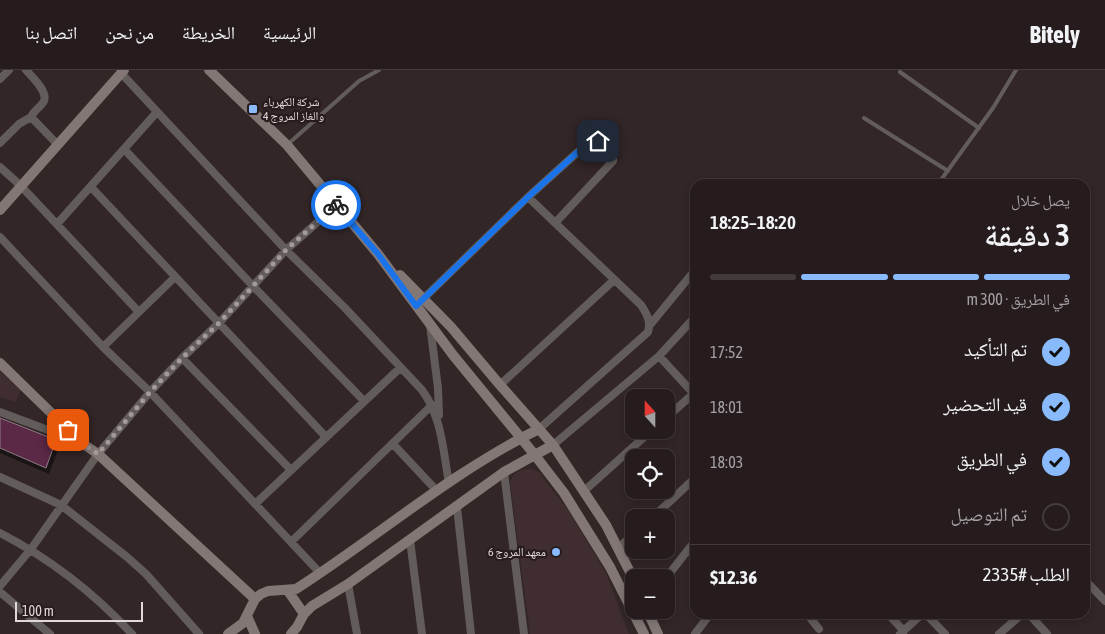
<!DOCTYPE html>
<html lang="ar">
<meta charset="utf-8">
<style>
:root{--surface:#261c1d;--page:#32292a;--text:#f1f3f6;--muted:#a4a1a4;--line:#423a3b;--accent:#89bafc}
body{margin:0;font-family:"Asap Condensed","Noto Naskh Arabic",sans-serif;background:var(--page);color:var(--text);direction:rtl;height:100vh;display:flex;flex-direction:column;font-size:19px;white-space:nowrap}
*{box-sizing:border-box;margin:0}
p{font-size:16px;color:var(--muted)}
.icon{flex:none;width:28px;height:28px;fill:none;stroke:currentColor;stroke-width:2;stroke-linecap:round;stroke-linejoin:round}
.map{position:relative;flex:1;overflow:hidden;direction:ltr}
.drawer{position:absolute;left:690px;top:109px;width:400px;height:440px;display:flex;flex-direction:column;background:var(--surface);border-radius:15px;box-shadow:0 2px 8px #0003,0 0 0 1px var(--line);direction:rtl}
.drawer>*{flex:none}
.needle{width:32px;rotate:339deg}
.buttons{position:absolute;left:625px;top:319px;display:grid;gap:10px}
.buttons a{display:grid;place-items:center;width:50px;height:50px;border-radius:10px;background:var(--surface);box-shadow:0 2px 8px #0003,0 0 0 1px var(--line);font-size:25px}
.scale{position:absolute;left:15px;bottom:12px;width:128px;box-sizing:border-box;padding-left:5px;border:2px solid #e0d8d9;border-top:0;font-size:14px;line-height:18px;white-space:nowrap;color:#e0d8d9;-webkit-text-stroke:4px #281c1e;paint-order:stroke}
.pin{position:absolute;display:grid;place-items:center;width:42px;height:42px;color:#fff;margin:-21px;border-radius:10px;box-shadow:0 2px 8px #0006}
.courier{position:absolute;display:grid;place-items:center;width:50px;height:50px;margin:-25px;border:4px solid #1a73e8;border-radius:50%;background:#fff;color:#222;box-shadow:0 1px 6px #0007}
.overview em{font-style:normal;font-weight:600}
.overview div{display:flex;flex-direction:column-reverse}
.overview{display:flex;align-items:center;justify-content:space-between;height:85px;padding:0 20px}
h1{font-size:32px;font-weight:600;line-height:38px}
.bar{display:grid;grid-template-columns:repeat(4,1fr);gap:8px 5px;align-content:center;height:60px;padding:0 20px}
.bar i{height:6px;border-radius:4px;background:var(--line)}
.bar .on{background:var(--accent)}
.bar p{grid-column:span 4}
.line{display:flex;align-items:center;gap:12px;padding:0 20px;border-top:1px solid var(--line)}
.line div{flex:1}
ol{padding:0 20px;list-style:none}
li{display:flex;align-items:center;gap:15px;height:55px}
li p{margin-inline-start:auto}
li .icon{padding:5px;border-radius:50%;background:var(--accent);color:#111;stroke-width:4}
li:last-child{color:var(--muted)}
li i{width:28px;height:28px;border:2px solid var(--line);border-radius:50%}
header{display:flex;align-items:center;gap:30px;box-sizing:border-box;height:70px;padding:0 25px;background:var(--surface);border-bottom:1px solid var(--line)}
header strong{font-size:24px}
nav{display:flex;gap:28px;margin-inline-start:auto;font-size:18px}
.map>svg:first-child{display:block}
.built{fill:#402d30}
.shadow{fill:#0007}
.building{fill:#5b2845;stroke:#8a7c83}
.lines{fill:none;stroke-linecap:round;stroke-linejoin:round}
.lane{stroke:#625c5a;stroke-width:4}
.street{stroke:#625c5a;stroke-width:8}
.secondary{stroke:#827775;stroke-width:10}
.done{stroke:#a39a9b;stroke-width:5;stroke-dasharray:0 9}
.route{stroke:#1a73e8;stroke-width:6}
.poi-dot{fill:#89bafc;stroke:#281c1e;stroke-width:2}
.labels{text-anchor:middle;stroke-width:4.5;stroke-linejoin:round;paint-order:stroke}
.poi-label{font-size:12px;fill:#e0d8d9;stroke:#281c1e;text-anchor:start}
</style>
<header>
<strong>Bitely</strong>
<nav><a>الرئيسية</a><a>الخريطة</a><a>من نحن</a><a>اتصل بنا</a></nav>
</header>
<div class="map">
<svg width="1105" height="564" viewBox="0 0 1105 564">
<rect width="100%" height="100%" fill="#322627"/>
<path class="built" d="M0,301L21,320L15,332L0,327Z
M531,399L539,402L547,413L568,440L580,460L606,503L629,564H530L510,412L514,404L522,400Z"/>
<path class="shadow" d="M0,348L56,371L59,377L49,404L0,383Z"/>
<path class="building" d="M0,348L56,370L46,398L0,378Z"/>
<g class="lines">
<path class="lane" d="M900,2L979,58
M864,48L948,101
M287,75L359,11L379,0
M938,114L993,38L1016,0"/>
<path class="street" d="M26,0C32,7 48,21 44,31C41,37 34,40 31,47L58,75
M121,3L286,180L345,238L422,320C442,347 443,381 449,413
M0,9L9,0
M0,73L19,54L31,47
M124,79L252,215L364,331
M0,97L21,116L138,241
M91,117L326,367
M528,127L591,70C600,68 607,78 613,83V91L555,153
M57,154L157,42
M0,167L103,277L150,322L320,503
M421,231L528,127L641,235C647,244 651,251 648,262L539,359
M430,255L438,318L439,345
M650,255L695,200
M103,277L175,207
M659,286L695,325
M182,288L291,400
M500,315L614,210
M0,342L80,372
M666,348L693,324
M393,374L437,421
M553,375L659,286L695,247
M504,402L524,564
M0,407L61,435L127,487L146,504L199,564
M584,421L652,360
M255,434L400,298
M457,437L471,564
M652,448L695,408
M0,463C51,489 93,522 132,564
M410,470L422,564
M291,472L432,335
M618,478L634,464
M666,508L695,471
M1085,510L1105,531
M348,514L357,564
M0,516L31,479L98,384L150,322L182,288L219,253L286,180L337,135
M0,522L50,564
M807,544L819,559
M888,544L904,561
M926,544L945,564
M1029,544L1047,564
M695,564L710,544
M900,564L922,544
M999,564L1022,544"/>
<path class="secondary" d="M209,0L287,75L378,184L453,285L534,384L564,423L610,497L644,564
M0,140L124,0
M400,205L451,257L500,315L553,375L606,455L634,510
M0,293L82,373L98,384L255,529
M288,521L304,544
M647,540L658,564
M247,546L255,564
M228,564L243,553L255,529L261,524L268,521L296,519C377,467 452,402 539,359
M291,564L297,557L304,544L312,536L348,514L504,402L553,375"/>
</g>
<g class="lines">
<path class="done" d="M68,360L82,373L98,384L150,322L182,288L219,253L286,180L336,135"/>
<path class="route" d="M336,135L378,184L416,236L528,127L591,70L595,69L598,71"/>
</g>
<g class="poi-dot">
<rect x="248" y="34" width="10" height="10" rx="2.5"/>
<circle cx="556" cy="482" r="5"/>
</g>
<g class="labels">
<g class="poi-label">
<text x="263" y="36">شركة الكهرباء<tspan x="263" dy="14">والغاز المروج 4</tspan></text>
<text x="546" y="486" text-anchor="end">معهد المروج 6</text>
</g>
</g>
</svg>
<div class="buttons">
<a><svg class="needle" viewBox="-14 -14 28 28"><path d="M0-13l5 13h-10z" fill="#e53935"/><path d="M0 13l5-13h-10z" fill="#a4a1a4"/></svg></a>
<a><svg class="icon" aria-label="locate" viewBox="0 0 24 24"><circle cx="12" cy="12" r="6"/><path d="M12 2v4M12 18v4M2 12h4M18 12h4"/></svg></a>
<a>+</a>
<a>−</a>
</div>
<div class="scale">100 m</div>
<div class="pin" style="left:68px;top:360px;background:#ea580c"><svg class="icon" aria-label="bag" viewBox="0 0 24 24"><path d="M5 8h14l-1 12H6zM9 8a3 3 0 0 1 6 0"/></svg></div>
<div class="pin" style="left:598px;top:71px;background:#1f2937"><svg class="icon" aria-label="home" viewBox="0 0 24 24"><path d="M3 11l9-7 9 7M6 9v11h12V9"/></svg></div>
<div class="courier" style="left:336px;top:135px"><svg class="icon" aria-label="bike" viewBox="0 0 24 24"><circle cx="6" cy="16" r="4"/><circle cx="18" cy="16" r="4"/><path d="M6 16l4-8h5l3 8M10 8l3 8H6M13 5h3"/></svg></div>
<section class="drawer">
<div class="overview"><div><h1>3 دقيقة</h1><p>يصل خلال</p></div><em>18:20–18:25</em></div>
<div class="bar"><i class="on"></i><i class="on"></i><i class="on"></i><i></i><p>في الطريق · 300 m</p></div>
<ol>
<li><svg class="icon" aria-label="check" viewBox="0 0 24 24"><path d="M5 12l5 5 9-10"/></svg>تم التأكيد<p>17:52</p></li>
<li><svg class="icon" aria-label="check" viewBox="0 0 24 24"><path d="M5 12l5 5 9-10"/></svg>قيد التحضير<p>18:01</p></li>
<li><svg class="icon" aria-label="check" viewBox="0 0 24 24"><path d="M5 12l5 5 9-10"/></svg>في الطريق<p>18:03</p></li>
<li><i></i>تم التوصيل</li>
</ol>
<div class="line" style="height:65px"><div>الطلب #2335</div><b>$12.36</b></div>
</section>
</div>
